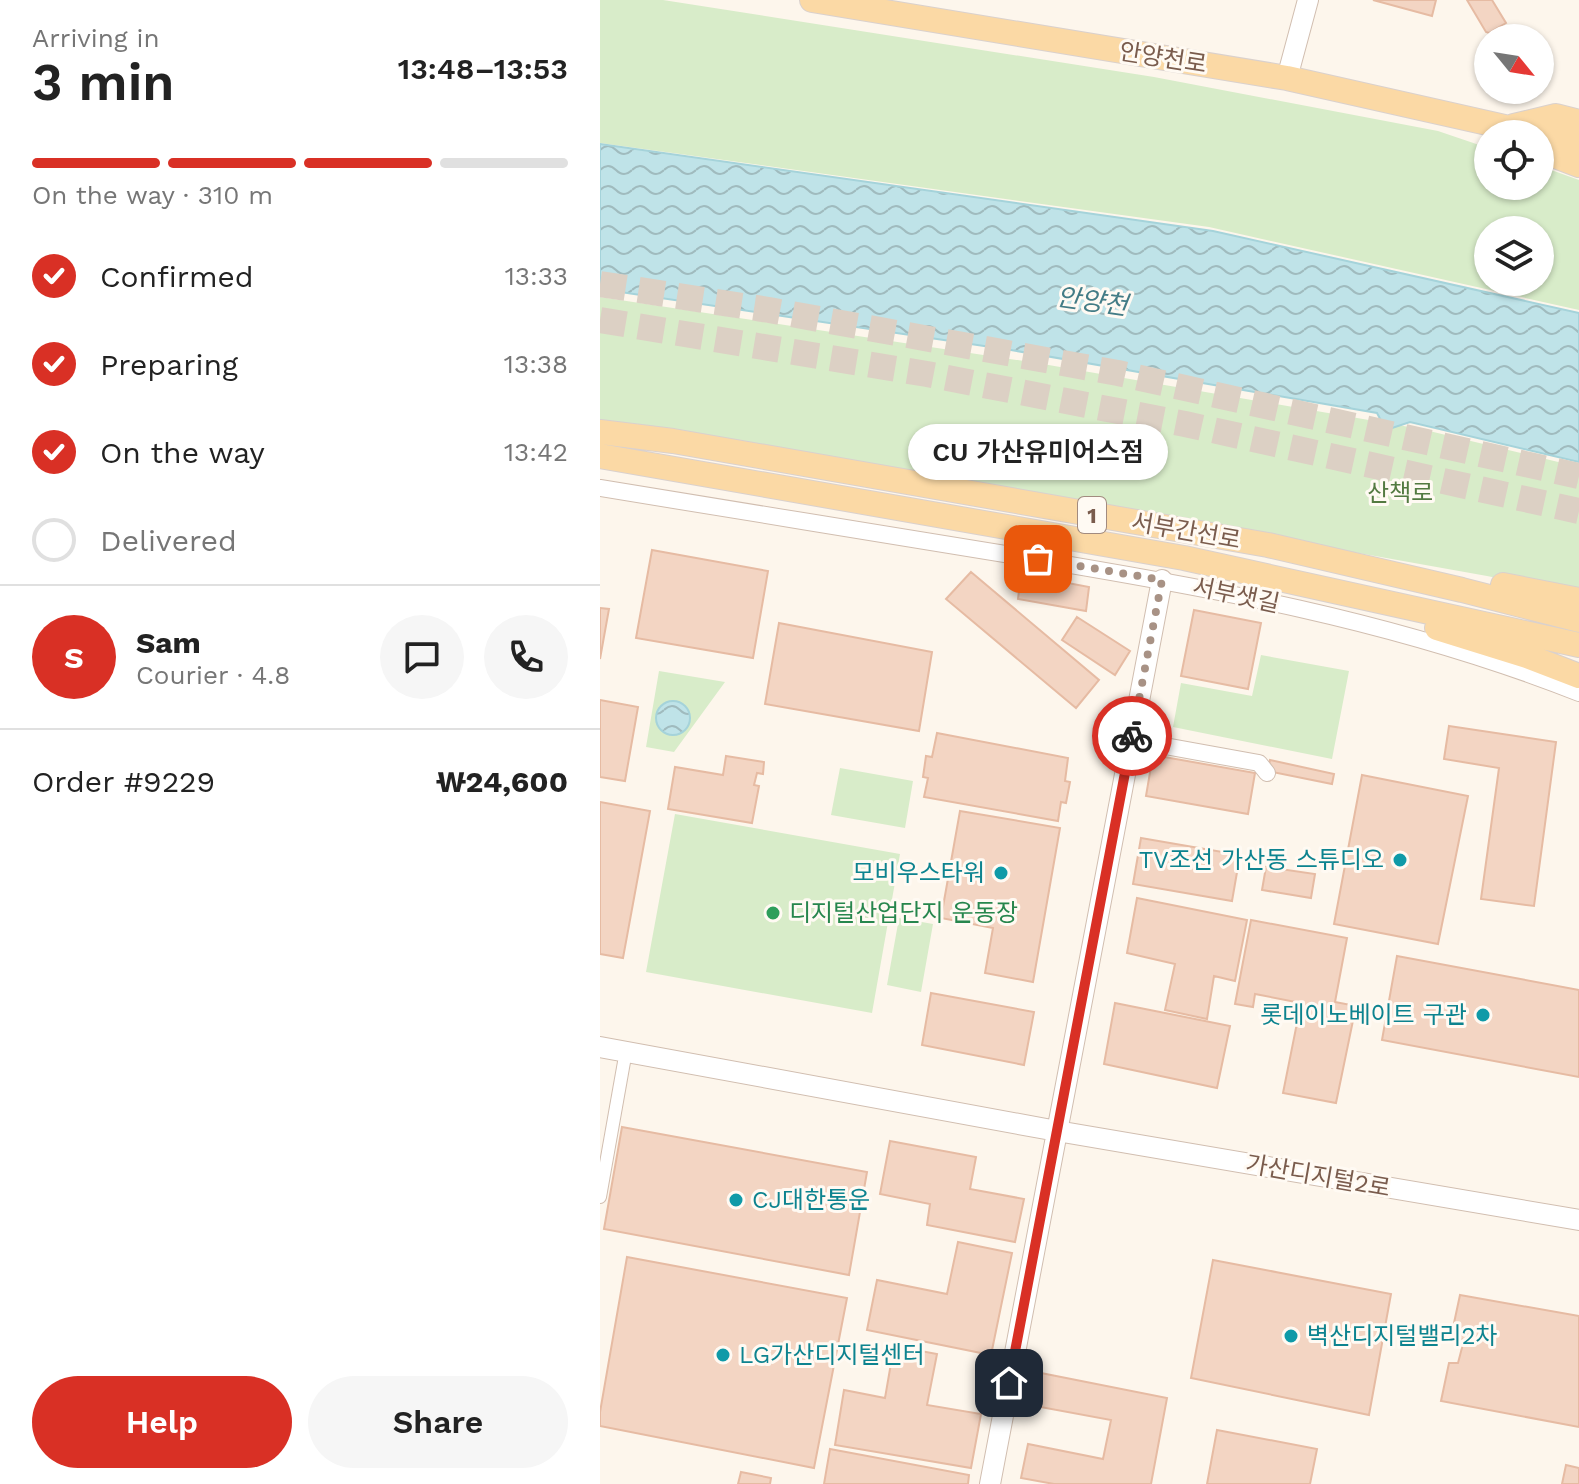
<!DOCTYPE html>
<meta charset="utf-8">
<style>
:root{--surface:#fff;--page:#f6f6f6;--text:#222;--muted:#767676;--line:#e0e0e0;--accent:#d93025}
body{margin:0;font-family:"Work Sans","Noto Sans KR",sans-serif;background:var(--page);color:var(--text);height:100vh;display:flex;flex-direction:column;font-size:30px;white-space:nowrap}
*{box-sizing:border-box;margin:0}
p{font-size:26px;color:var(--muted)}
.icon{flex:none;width:44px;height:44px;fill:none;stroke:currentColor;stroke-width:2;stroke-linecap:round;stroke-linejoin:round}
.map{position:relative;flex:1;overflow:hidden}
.details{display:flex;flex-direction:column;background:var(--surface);width:600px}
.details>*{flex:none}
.needle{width:52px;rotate:120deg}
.controls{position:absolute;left:874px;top:24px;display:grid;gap:16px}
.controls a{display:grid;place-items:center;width:80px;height:80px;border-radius:50%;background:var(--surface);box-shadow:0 2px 6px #0004;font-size:40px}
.pin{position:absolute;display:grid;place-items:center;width:68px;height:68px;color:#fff;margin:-34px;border-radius:16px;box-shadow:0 4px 12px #0006}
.courier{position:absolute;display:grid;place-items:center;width:80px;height:80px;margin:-40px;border:6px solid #d93025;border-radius:50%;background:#fff;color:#222;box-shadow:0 2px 10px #0007}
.bubble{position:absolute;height:56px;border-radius:28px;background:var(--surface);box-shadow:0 2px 6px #0004;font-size:26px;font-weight:600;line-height:56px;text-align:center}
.overview em{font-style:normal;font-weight:600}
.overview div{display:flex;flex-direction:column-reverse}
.overview{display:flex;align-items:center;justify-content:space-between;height:136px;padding:0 32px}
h1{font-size:52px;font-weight:600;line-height:60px}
.bar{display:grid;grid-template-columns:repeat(4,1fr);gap:12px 8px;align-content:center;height:96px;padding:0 32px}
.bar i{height:10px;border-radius:6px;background:var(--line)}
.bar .current{background:var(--accent)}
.bar p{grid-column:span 4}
.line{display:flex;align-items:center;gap:20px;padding:0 32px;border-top:2px solid var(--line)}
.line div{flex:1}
.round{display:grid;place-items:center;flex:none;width:84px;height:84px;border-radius:42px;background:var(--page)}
ol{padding:0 32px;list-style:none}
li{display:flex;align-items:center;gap:24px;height:88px}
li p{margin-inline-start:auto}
li .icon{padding:8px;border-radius:50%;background:var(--accent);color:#fff;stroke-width:4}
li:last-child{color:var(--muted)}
li i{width:44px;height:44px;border:4px solid var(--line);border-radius:50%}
.cta{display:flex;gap:16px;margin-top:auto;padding:16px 32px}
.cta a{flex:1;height:92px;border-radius:48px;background:var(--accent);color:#fff;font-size:32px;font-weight:600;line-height:92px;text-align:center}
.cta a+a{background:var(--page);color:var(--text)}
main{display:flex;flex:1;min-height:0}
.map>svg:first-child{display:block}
.park{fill:#d8ecc9;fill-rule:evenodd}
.water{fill:url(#water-waves);stroke:#a5d3da;stroke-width:2}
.building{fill:#f3d5c3;stroke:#e6bba3;stroke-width:2}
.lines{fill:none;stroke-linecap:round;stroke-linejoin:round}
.trunk-tunnel{stroke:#dcd0c4;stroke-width:26;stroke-dasharray:26 13;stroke-linecap:butt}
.pedestrian-casing{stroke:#d1beb0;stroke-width:14}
.minor-casing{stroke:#d1beb0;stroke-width:18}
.tertiary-casing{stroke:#d1beb0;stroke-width:22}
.primary-casing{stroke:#dad1cd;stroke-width:26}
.pedestrian{stroke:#fff;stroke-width:12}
.minor{stroke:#fff;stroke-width:16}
.tertiary{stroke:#fff;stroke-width:20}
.primary{stroke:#fbd9a5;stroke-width:24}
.done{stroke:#a89285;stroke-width:8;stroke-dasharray:0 14.4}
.route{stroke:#d93025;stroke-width:10}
.culture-dot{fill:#0f9aa8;stroke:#fffaf3;stroke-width:3}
.leisure-dot{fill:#2e9e5b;stroke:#fffaf3;stroke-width:3}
.labels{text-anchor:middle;stroke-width:6;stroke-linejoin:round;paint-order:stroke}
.shield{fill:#fffaf3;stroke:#a28b7f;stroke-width:2}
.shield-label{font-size:22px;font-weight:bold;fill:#7a5c4d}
.street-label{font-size:24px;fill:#7a5c4d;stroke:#fffaf3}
.park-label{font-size:24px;fill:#537a41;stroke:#fffaf3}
.culture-label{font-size:24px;fill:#0d838f;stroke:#fffaf3;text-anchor:end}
.leisure-label{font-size:24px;fill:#27864d;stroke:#fffaf3;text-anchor:start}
.water-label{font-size:26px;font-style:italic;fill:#437c86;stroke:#fffaf3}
</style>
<main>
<section class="details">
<div class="overview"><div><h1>3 min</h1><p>Arriving in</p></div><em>13:48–13:53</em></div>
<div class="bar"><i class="current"></i><i class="current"></i><i class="current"></i><i></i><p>On the way · 310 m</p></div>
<ol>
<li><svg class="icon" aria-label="check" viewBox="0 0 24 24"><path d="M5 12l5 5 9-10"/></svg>Confirmed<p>13:33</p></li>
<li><svg class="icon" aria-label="check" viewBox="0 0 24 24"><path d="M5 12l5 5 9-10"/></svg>Preparing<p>13:38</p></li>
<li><svg class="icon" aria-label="check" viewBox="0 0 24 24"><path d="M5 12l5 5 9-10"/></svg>On the way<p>13:42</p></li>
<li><i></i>Delivered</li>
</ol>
<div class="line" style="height:144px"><b class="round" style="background:var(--accent);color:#fff">S</b><div><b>Sam</b><p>Courier · 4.8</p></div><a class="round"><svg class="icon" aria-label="chat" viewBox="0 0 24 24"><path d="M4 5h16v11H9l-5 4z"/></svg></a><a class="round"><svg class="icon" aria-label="phone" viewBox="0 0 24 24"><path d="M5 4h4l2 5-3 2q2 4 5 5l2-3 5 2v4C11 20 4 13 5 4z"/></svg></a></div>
<div class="line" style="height:104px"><div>Order #9229</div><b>₩24,600</b></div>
<div class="cta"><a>Help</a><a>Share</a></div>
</section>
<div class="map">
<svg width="979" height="1484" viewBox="0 0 979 1484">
<defs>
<pattern id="water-waves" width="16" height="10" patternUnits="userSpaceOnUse" patternTransform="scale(2)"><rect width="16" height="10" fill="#bfe3e8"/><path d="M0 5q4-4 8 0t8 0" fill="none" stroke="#a0bbbe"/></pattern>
</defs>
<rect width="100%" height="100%" fill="#fdf6ec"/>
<path class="park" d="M0,0H63L554,77L838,131L888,148V186H940V166L979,180V310L609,227L0,143ZM888,230H940V282H888Z
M0,297L437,363L821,429L979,467V595L887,576L208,455L0,423Z
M661,655L749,671L732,759L573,727L581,683L652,696Z
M59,671L125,682L74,752L46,747Z
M240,768L313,781L305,828L231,815Z
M75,814L300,854L272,1013L46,972Z
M299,918L333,924L321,992L287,985Z"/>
<path class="water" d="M0,144L613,231L979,313V462L810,422L786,430L777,413L411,350L0,289Z
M56 718a17 17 0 1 1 34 0a17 17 0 1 1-34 0Z"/>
<path class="building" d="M773,0H836L832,16Z
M867,0H892L906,23L889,33L886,32Z
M52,550L168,571L153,658L36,638Z
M371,572L499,680L476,708L346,599Z
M421,574L489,587L486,611L418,599Z
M0,608L9,609L0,659Z
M594,610L661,623L648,689L581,676Z
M477,617L530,651L515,675L462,640Z
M179,623L332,652L319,731L165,704Z
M0,700L38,707L25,781L0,777Z
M849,726L956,742L934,906L881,899L899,768L844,759Z
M337,733L468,758L465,781L470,782L466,803L461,802L458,821L324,797L328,778L323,777L326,756L332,757Z
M553,755L655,773L648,814L546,796Z
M126,756L164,762L163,774L157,773L154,785L159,786L152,823L68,809L75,767L123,775Z
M670,760L734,774L732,784L668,771Z
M762,775L868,796L838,944L734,924Z
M0,802L50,811L23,958L0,954Z
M360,811L460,828L433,982L385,973L393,928L341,918Z
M541,838L640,855L632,901L533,884Z
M666,867L715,874L711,898L662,890Z
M537,898L647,920L635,981L614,976L607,1019L565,1010L575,964L527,953Z
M651,920L747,938L735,1002L756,1006L736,1103L683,1093L701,1003L655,994L653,1007L635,1004Z
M797,956L979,990V1077L782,1040Z
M331,993L434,1012L424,1065L322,1045Z
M515,1003L630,1026L617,1088L504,1064Z
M22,1127L267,1172L249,1275L4,1229Z
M290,1141L376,1157L370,1189L424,1199L415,1242L327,1225L330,1204L280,1194Z
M358,1242L412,1253L391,1355L267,1330L277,1280L347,1294Z
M27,1257L247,1298L214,1468L0,1426V1412Z
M613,1260L791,1294L769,1415L591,1378Z
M860,1295L979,1316V1427L841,1401L849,1363H858L864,1340L851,1337Z
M294,1346L337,1354L327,1405L381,1414L371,1468L235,1445L244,1390L285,1398Z
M441,1373L567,1398L551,1484H454L421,1478L428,1444L503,1459L511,1420L435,1406Z
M617,1430L717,1449L710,1484H607Z
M230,1449L369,1475L368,1484H224Z
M966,1465L979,1468V1484H962Z
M141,1472L171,1478L170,1484H138Z"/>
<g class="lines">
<path class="trunk-tunnel" d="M0,284L169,310L518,373L979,476
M0,320L327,374L585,424L979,511"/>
<g class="pedestrian-casing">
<path id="pedestrian" d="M0,1197L24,1062"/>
</g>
<g class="minor-casing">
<path id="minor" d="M0,488C137,510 274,533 411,555C606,587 795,620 979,693
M532,740L659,763L667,773"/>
</g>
<g class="tertiary-casing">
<path id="tertiary" d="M687,78L708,0
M0,1047L457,1131L979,1220
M390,1484L562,580"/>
</g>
<g class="primary-casing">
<path id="primary" d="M212,0L687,78L936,134
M914,126L956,116L979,122
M940,135L979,146
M940,150L979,165
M0,432L73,441L668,545L862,590L979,620
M0,456L584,558L979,645
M903,585L979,600
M837,628L927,656L979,676"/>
</g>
<use href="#pedestrian" class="pedestrian"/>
<use href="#minor" class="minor"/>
<use href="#tertiary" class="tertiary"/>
<use href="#primary" class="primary"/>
</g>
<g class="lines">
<path class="done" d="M438,559L562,580L532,736"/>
<path class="route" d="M409,1383L532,736"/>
</g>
<g class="culture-dot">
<circle cx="800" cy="860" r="8"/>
<circle cx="401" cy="873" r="8"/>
<circle cx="883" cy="1015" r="8"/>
<circle cx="136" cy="1200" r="8"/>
<circle cx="691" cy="1336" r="8"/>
<circle cx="123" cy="1355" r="8"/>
</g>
<circle class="leisure-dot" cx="173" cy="913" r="8"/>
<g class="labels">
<rect class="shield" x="478" y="497" width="28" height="36" rx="6"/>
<g class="shield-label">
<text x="492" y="523">1</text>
</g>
<g class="street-label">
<text transform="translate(563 58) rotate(9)" y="8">안양천로</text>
<text transform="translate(586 531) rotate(10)" y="8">서부간선로</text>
<text transform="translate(636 595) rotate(12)" y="8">서부샛길</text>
<text transform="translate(718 1176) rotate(10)" y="8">가산디지털2로</text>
</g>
<g class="park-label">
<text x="800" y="501">산책로</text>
</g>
<g class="culture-label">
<text x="784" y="868">TV조선 가산동 스튜디오</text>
<text x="385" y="881">모비우스타워</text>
<text x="867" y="1023">롯데이노베이트 구관</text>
<text x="152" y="1208" text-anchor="start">CJ대한통운</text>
<text x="707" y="1344" text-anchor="start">벽산디지털밸리2차</text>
<text x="139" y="1363" text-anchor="start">LG가산디지털센터</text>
</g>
<g class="leisure-label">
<text x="189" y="921">디지털산업단지 운동장</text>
</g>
<g class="water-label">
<text transform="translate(492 301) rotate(8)" y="9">안양천</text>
</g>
</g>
</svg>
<div class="controls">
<a><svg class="needle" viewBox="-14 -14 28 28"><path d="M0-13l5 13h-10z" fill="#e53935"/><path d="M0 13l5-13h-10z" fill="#767676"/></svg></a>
<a><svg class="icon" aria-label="locate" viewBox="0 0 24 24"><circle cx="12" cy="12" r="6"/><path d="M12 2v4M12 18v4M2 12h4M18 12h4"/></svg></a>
<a><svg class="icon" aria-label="layers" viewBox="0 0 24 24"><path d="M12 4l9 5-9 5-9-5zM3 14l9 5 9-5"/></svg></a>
</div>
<div class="pin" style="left:438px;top:559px;background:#ea580c"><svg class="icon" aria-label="bag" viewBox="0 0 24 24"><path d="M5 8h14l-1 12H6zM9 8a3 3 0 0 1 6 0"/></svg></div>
<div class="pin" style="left:409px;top:1383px;background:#1f2937"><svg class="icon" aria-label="home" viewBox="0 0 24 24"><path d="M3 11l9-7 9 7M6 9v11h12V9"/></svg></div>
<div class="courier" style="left:532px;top:736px"><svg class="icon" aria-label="bike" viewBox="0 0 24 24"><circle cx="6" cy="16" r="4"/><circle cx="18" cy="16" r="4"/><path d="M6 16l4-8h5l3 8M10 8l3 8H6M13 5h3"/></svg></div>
<div class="bubble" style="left:308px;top:424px;width:260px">CU 가산유미어스점</div>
</div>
</main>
